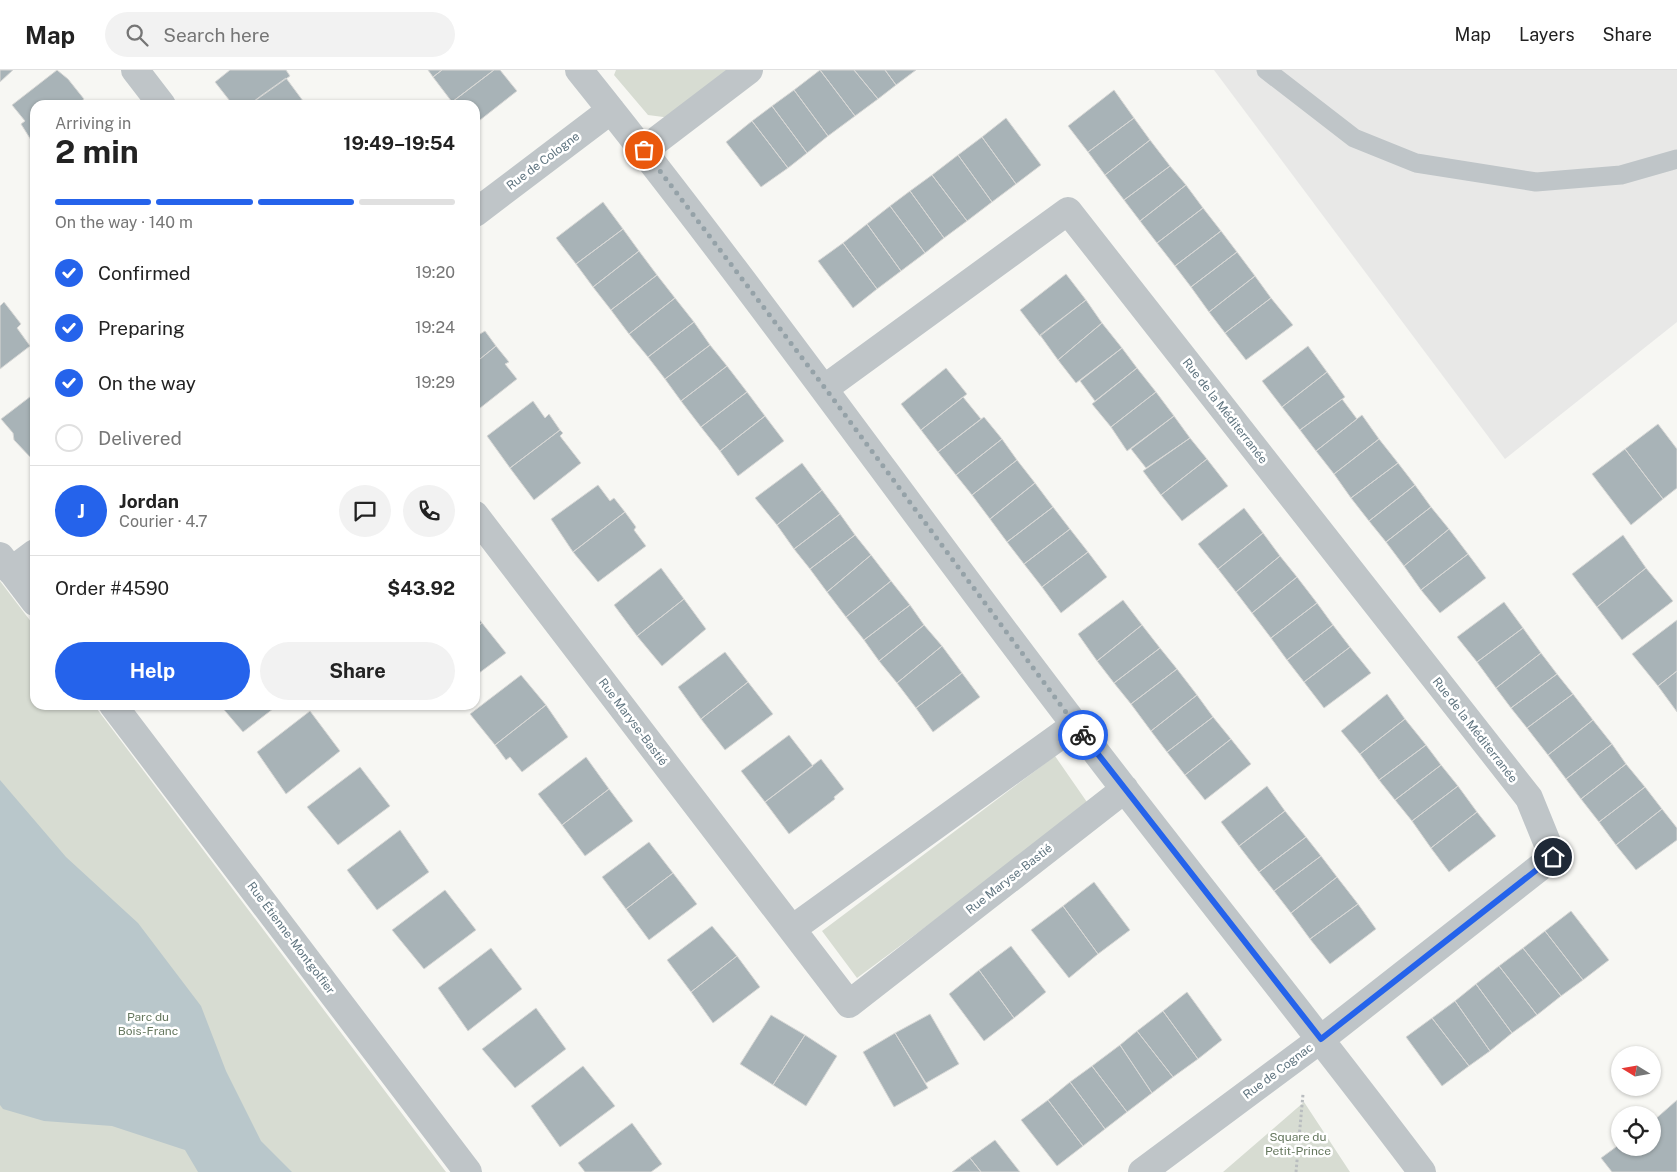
<!DOCTYPE html>
<meta charset="utf-8">
<style>
:root{--surface:#fff;--page:#f2f2f2;--text:#222;--muted:#767676;--line:#e0e0e0;--accent:#2563eb}
body{margin:0;font-family:"Public Sans",sans-serif;background:var(--page);color:var(--text);height:100vh;display:flex;flex-direction:column;font-size:19px;white-space:nowrap}
*{box-sizing:border-box;margin:0}
p{font-size:16px;color:var(--muted)}
.icon{flex:none;width:28px;height:28px;fill:none;stroke:currentColor;stroke-width:2;stroke-linecap:round;stroke-linejoin:round}
.map{position:relative;flex:1;overflow:hidden}
.sheet{position:absolute;left:30px;top:30px;width:450px;height:610px;display:flex;flex-direction:column;background:var(--surface);border-radius:15px;box-shadow:0 1px 4px #0004}
.sheet>*{flex:none}
.needle{width:32px;rotate:281deg}
.fabs{position:absolute;left:1611px;top:976px;display:grid;gap:10px}
.fabs a{display:grid;place-items:center;width:50px;height:50px;border-radius:50%;background:var(--surface);box-shadow:0 1px 4px #0004;font-size:25px}
.pin{position:absolute;display:grid;place-items:center;width:42px;height:42px;color:#fff;margin:-21px;border:2px solid #fff;border-radius:50%;box-shadow:0 1px 5px #0007}
.courier{position:absolute;display:grid;place-items:center;width:50px;height:50px;margin:-25px;border:4px solid #2563eb;border-radius:50%;background:#fff;color:#222;box-shadow:0 1px 6px #0007}
.head em{font-style:normal;font-weight:700}
.head div{display:flex;flex-direction:column-reverse}
.head{display:flex;align-items:center;justify-content:space-between;height:85px;padding:0 25px}
h1{font-size:32px;font-weight:700;line-height:38px}
.bar{display:grid;grid-template-columns:repeat(4,1fr);gap:8px 5px;align-content:center;height:60px;padding:0 25px}
.bar i{height:6px;border-radius:4px;background:var(--line)}
.bar .active{background:var(--accent)}
.bar p{grid-column:span 4}
.line{display:flex;align-items:center;gap:12px;padding:0 25px;border-top:1px solid var(--line)}
.line div{flex:1}
.round{display:grid;place-items:center;flex:none;width:52px;height:52px;border-radius:26px;background:var(--page)}
ol{padding:0 25px;list-style:none}
li{display:flex;align-items:center;gap:15px;height:55px}
li p{margin-inline-start:auto}
li .icon{padding:5px;border-radius:50%;background:var(--accent);color:#fff;stroke-width:4}
li:last-child{color:var(--muted)}
li i{width:28px;height:28px;border:2px solid var(--line);border-radius:50%}
.primary-button{display:flex;gap:10px;margin-top:auto;padding:10px 25px}
.primary-button a{flex:1;height:58px;border-radius:30px;background:var(--accent);color:#fff;font-size:20px;font-weight:700;line-height:58px;text-align:center}
.primary-button a+a{background:var(--page);color:var(--text)}
header{display:flex;align-items:center;gap:30px;box-sizing:border-box;height:70px;padding:0 25px;background:var(--surface);border-bottom:1px solid var(--line)}
header strong{font-size:24px}
nav{display:flex;gap:28px;margin-inline-start:auto;font-size:18px}
.search{width:350px;height:45px;background:var(--page);display:flex;align-items:center;gap:12px;box-sizing:border-box;padding:0 18px;border-radius:28px;color:var(--muted);font-size:19px}
.map>svg:first-child{display:block}
.built{fill:#e8e8e7}
.green{fill:#d7dcd2}
.water{fill:#b9c7cb}
.building{fill:#a8b3b7;stroke:#d8d8d6}
.lines{fill:none;stroke-linecap:round;stroke-linejoin:round}
.path{stroke:#b9bdbf;stroke-width:3;stroke-dasharray:2.5 2.5;stroke-linecap:butt}
.lane{stroke:#bfc5c8;stroke-width:19}
.street{stroke:#bfc5c8;stroke-width:28}
.done{stroke:#95a2a8;stroke-width:5;stroke-dasharray:0 9}
.route{stroke:#2563eb;stroke-width:6}
.labels{text-anchor:middle;stroke-width:5;stroke-linejoin:round;paint-order:stroke}
.street-label{font-size:12px;fill:#607580;stroke:#fff}
.park-label{font-size:12px;fill:#66785f;stroke:#fff}
</style>
<header>
<strong>Map</strong>
<div class="search"><svg class="icon" aria-label="search" viewBox="0 0 24 24"><circle cx="10" cy="10" r="6"/><path d="M15 15l6 6"/></svg>Search here</div>
<nav><a>Map</a><a>Layers</a><a>Share</a></nav>
</header>
<div class="map">
<svg width="1677" height="1102" viewBox="0 0 1677 1102">
<rect width="100%" height="100%" fill="#f7f7f3"/>
<path class="built" d="M1214,0H1677V252L1505,389Z"/>
<path class="green" d="M616,0H729L671,48L648,45L614,5Z
M0,511L35,557V635H94L446,1102H0Z
M1055,686L1089,735L857,908L822,861Z
M1304,1032L1350,1102H1223Z"/>
<path class="water" d="M0,710L66,787L138,853L201,936L226,1001L261,1071L292,1102H198L185,1080L112,1056L44,1051L3,1039L0,1035Z"/>
<path class="building" d="M0,0H13L0,12Z
M57,0L68,9L84,29L77,35H35V67L31,70L21,54L25,51L12,35Z
M230,0H286L290,6L249,35H233L215,12Z
M428,0H442L433,7Z
M442,0H494L452,32L433,7Z
M494,0H500L517,21L475,54V35H454L452,32Z
M820,0L855,46L828,66L794,20Z
M820,0H854L878,29L855,46Z
M854,0H885L896,15L878,29Z
M885,0H916L896,15Z
M286,8L306,35H249L262,25Z
M794,20L828,66L807,83L772,36Z
M1114,20L1134,48L1088,82L1068,56Z
M772,36L807,83L788,98L752,51Z
M1006,48L1041,95L1016,114L982,67Z
M1134,48L1150,70L1105,105L1088,82Z
M752,51L788,98L761,117L726,72Z
M982,67L1016,114L992,132L958,85Z
M1150,70L1170,96L1124,130L1105,105Z
M958,85L992,132L967,151L932,105Z
M1170,96L1186,115L1140,151L1124,130Z
M932,105L967,151L944,168L910,121Z
M1186,115L1203,138L1157,173L1140,151Z
M910,121L944,168L925,183L890,136Z
M603,132L623,159L576,194L556,168Z
M890,136L925,183L901,201L867,154Z
M1203,138L1221,161L1175,196L1157,173Z
M867,154L901,201L877,219L843,173Z
M623,159L639,181L593,217L576,194Z
M1221,161L1237,182L1191,217L1175,196Z
M843,173L877,219L853,238L818,191Z
M639,181L657,205L611,240L593,217Z
M1237,182L1255,206L1209,242L1191,217Z
M1066,204L1086,230L1040,266L1020,240Z
M657,205L675,228L629,264L611,240Z
M1255,206L1271,228L1225,263L1209,242Z
M675,228L694,252L648,287L629,264Z
M1271,228L1293,255L1246,290L1225,263Z
M1086,230L1102,253L1058,290L1040,265Z
M4,232L21,254L17,258L30,276L0,299V236Z
M694,252L710,275L665,309L648,287Z
M1102,253L1122,278L1076,313L1058,290Z
M475,257L480,264L485,261L496,276L475,293Z
M710,275L727,296L681,331L665,309Z
M496,276L509,292L505,294L517,309L475,342V293Z
M1308,276L1327,302L1282,337L1262,311Z
M1122,278L1137,298L1095,331L1080,311Z
M727,296L747,322L701,357L681,331Z
M946,298L967,324L921,360L901,334Z
M1137,298L1156,322L1111,357L1092,334Z
M1327,302L1345,327L1300,360L1282,337Z
M747,322L765,346L720,381L701,357Z
M1156,322L1174,346L1127,381L1111,357Z
M35,323V387L32,389L14,370L13,363L1,349Z
M963,327L981,349L938,382L921,360Z
M1342,329L1357,349L1316,381L1300,360Z
M533,331L545,348L549,344L560,360L510,398L487,366Z
M1362,345L1379,369L1334,404L1316,381Z
M765,346L784,371L738,406L720,381Z
M1174,346L1190,368L1146,398L1131,379Z
M984,347L1002,369L956,405L938,382Z
M1658,354L1677,379V418L1663,429L1625,379Z
M560,360L563,363L560,366L581,393L534,430L510,398Z
M1190,368L1207,389L1161,425L1143,401Z
M1002,369L1017,390L972,425L956,405Z
M1379,369L1398,393L1351,428L1334,404Z
M1625,379L1663,429L1631,455L1592,404Z
M1207,389L1228,416L1182,451L1161,425Z
M1017,390L1035,413L990,449L972,425Z
M802,393L822,420L777,455L755,428Z
M1398,393L1415,415L1369,451L1351,428Z
M1035,413L1053,437L1007,472L990,449Z
M598,415L610,431L614,428L625,442L573,482L551,449Z
M1415,415L1431,437L1386,472L1369,451Z
M822,420L840,444L794,479L777,455Z
M1053,437L1070,459L1024,494L1007,472Z
M1431,437L1449,459L1404,496L1386,472Z
M1244,438L1263,463L1218,499L1198,474Z
M625,442L636,457L634,460L646,476L598,512L573,482Z
M840,444L855,465L810,499L794,479Z
M1070,459L1088,482L1042,517L1024,494Z
M1449,459L1468,484L1421,520L1404,496Z
M1263,463L1280,486L1236,522L1218,499Z
M855,465L871,485L827,522L810,499Z
M1623,465L1646,498L1597,537L1572,504Z
M1088,482L1107,507L1061,543L1042,517Z
M1468,484L1486,508L1440,543L1421,520Z
M871,485L891,511L846,547L827,522Z
M1280,486L1297,507L1252,543L1236,522Z
M661,498L684,529L637,566L614,535Z
M1646,498L1673,531L1622,570L1597,537Z
M1297,507L1317,533L1271,568L1252,543Z
M891,511L910,535L864,570L846,547Z
M684,529L706,559L662,596L637,566Z
M1123,530L1142,555L1097,591L1078,564Z
M1504,532L1523,558L1477,592L1457,567Z
M1317,533L1333,555L1287,590L1271,568Z
M910,535L924,555L879,591L864,570Z
M475,544L482,553L475,558Z
M1677,550V601L1658,616L1632,584Z
M482,553L506,583L475,606V558Z
M924,555L942,576L897,613L879,591Z
M1142,555L1160,578L1114,613L1097,591Z
M1333,555L1350,577L1304,612L1287,590Z
M1523,558L1541,583L1496,618L1477,592Z
M942,576L962,603L916,638L897,613Z
M1350,577L1371,603L1324,638L1304,612Z
M1160,578L1177,599L1131,634L1114,613Z
M725,582L748,612L701,649L678,617Z
M1541,583L1557,604L1511,638L1496,618Z
M1177,599L1197,625L1151,661L1131,634Z
M1677,601V642L1658,616Z
M962,603L980,627L933,662L916,638Z
M1557,604L1573,624L1527,658L1511,638Z
M521,605L546,635L495,675L470,644Z
M748,612L773,644L725,680L701,649Z
M1387,624L1405,649L1360,684L1341,661Z
M1573,624L1593,650L1548,685L1527,658Z
M1197,625L1213,647L1167,682L1151,661Z
M220,635H278L243,662Z
M546,635L568,667L522,702L510,687L506,690L495,675Z
M310,641L340,681L286,724L257,682Z
M1213,647L1231,669L1185,705L1167,682Z
M1405,649L1426,675L1379,710L1360,684Z
M1593,650L1612,674L1566,709L1548,685Z
M789,665L813,696L765,732L741,701Z
M1231,669L1251,694L1205,730L1185,705Z
M1612,674L1626,694L1581,729L1566,709Z
M1426,675L1441,695L1395,730L1379,710Z
M586,687L609,719L562,755L538,724Z
M821,689L844,719L834,727L835,729L789,764L765,732Z
M1626,694L1645,717L1599,752L1581,729Z
M1441,695L1458,716L1412,751L1395,730Z
M360,697L390,736L338,775L307,737Z
M1267,716L1285,741L1239,776L1221,752Z
M1458,716L1477,742L1431,778L1412,751Z
M1645,717L1662,739L1616,775L1599,752Z
M609,719L633,751L585,786L562,755Z
M1662,739L1677,758V770L1636,800L1616,775Z
M1285,741L1306,767L1259,802L1239,776Z
M1477,742L1496,766L1449,802L1431,778Z
M400,760L429,802L377,840L347,800Z
M1306,767L1321,786L1274,821L1259,802Z
M649,772L673,803L626,839L602,807Z
M1321,786L1337,807L1291,843L1274,821Z
M673,803L697,834L649,870L626,839Z
M1337,807L1358,834L1310,869L1291,843Z
M1094,812L1130,860L1098,884L1063,836Z
M445,820L476,860L424,899L392,860Z
M1358,834L1376,859L1330,894L1310,869Z
M1063,836L1098,884L1069,908L1031,860Z
M1571,841L1609,890L1583,910L1545,861Z
M712,856L737,886L691,922L667,890Z
M1545,861L1583,910L1561,926L1523,878Z
M1011,876L1046,922L1014,948L979,900Z
M491,878L522,919L468,961L438,918Z
M1523,878L1561,926L1537,945L1499,896Z
M737,886L760,917L713,953L691,922Z
M1499,896L1537,945L1512,963L1476,914Z
M979,900L1014,948L984,971L949,924Z
M1476,914L1512,963L1490,981L1455,931Z
M1187,922L1222,970L1198,989L1163,941Z
M1455,931L1490,981L1469,996L1432,948Z
M536,938L566,979L515,1018L482,979Z
M1163,941L1198,989L1173,1007L1137,961Z
M930,944L959,994L926,1013L895,963Z
M771,945L805,965L773,1015L740,994Z
M1432,948L1469,996L1442,1016L1406,967Z
M1137,961L1173,1007L1152,1023L1120,975Z
M895,963L928,1018L894,1037L863,982Z
M805,965L837,986L806,1036L773,1015Z
M1120,975L1152,1023L1127,1042L1092,996Z
M583,996L615,1036L560,1077L531,1036Z
M1092,996L1127,1042L1105,1059L1070,1012Z
M1070,1012L1105,1059L1083,1076L1048,1030Z
M1048,1030L1083,1076L1057,1096L1021,1050Z
M1677,1030V1102H1612L1601,1088L1620,1074V1078H1652V1052Z
M632,1053L662,1094L651,1102H585L578,1093Z
M995,1070L1020,1102H981L970,1088Z
M970,1088L981,1102H952Z"/>
<g class="lines">
<path class="path" d="M1296,1102L1303,1024"/>
<path class="lane" d="M1266,0L1354,68L1416,93L1536,112L1621,105L1677,89"/>
<path class="street" d="M135,0L162,35
M579,0C751,214 909,438 1076,656C1190,806 1309,952 1422,1102
M644,80L749,0
M475,143L611,40
M825,318L1068,141L1529,728L1553,787L1321,969L1142,1102
M475,445L849,934L1125,719
M0,486L35,532
M11,501L35,483
M113,635L468,1102
M792,859L1075,655"/>
</g>
<g class="lines">
<path class="done" d="M644,80L825,318L1083,665"/>
<path class="route" d="M1083,665L1321,969L1553,787"/>
</g>
<g class="labels">
<g class="street-label">
<text transform="translate(543 91) rotate(-37)" y="4">Rue de Cologne</text>
<text transform="translate(1225 341) rotate(52)" y="4">Rue de la Méditerranée</text>
<text transform="translate(633 652) rotate(53)" y="4">Rue Maryse-Bastié</text>
<text transform="translate(1475 660) rotate(52)" y="4">Rue de la Méditerranée</text>
<text transform="translate(1009 809) rotate(-38)" y="4">Rue Maryse-Bastié</text>
<text transform="translate(291 868) rotate(53)" y="4">Rue Étienne-Montgolfier</text>
<text transform="translate(1278 1001) rotate(-37)" y="4">Rue de Cognac</text>
</g>
<g class="park-label">
<text x="148" y="951">Parc du<tspan x="148" dy="14">Bois-Franc</tspan></text>
<text x="1298" y="1071">Square du<tspan x="1298" dy="14">Petit-Prince</tspan></text>
</g>
</g>
</svg>
<div class="fabs">
<a><svg class="needle" viewBox="-14 -14 28 28"><path d="M0-13l5 13h-10z" fill="#e53935"/><path d="M0 13l5-13h-10z" fill="#767676"/></svg></a>
<a><svg class="icon" aria-label="locate" viewBox="0 0 24 24"><circle cx="12" cy="12" r="6"/><path d="M12 2v4M12 18v4M2 12h4M18 12h4"/></svg></a>
</div>
<div class="pin" style="left:644px;top:80px;background:#ea580c"><svg class="icon" aria-label="bag" viewBox="0 0 24 24"><path d="M5 8h14l-1 12H6zM9 8a3 3 0 0 1 6 0"/></svg></div>
<div class="pin" style="left:1553px;top:787px;background:#1f2937"><svg class="icon" aria-label="home" viewBox="0 0 24 24"><path d="M3 11l9-7 9 7M6 9v11h12V9"/></svg></div>
<div class="courier" style="left:1083px;top:665px"><svg class="icon" aria-label="bike" viewBox="0 0 24 24"><circle cx="6" cy="16" r="4"/><circle cx="18" cy="16" r="4"/><path d="M6 16l4-8h5l3 8M10 8l3 8H6M13 5h3"/></svg></div>
<section class="sheet">
<div class="head"><div><h1>2 min</h1><p>Arriving in</p></div><em>19:49–19:54</em></div>
<div class="bar"><i class="active"></i><i class="active"></i><i class="active"></i><i></i><p>On the way · 140 m</p></div>
<ol>
<li><svg class="icon" aria-label="check" viewBox="0 0 24 24"><path d="M5 12l5 5 9-10"/></svg>Confirmed<p>19:20</p></li>
<li><svg class="icon" aria-label="check" viewBox="0 0 24 24"><path d="M5 12l5 5 9-10"/></svg>Preparing<p>19:24</p></li>
<li><svg class="icon" aria-label="check" viewBox="0 0 24 24"><path d="M5 12l5 5 9-10"/></svg>On the way<p>19:29</p></li>
<li><i></i>Delivered</li>
</ol>
<div class="line" style="height:90px"><b class="round" style="background:var(--accent);color:#fff">J</b><div><b>Jordan</b><p>Courier · 4.7</p></div><a class="round"><svg class="icon" aria-label="chat" viewBox="0 0 24 24"><path d="M4 5h16v11H9l-5 4z"/></svg></a><a class="round"><svg class="icon" aria-label="phone" viewBox="0 0 24 24"><path d="M5 4h4l2 5-3 2q2 4 5 5l2-3 5 2v4C11 20 4 13 5 4z"/></svg></a></div>
<div class="line" style="height:65px"><div>Order #4590</div><b>$43.92</b></div>
<div class="primary-button"><a>Help</a><a>Share</a></div>
</section>
</div>
